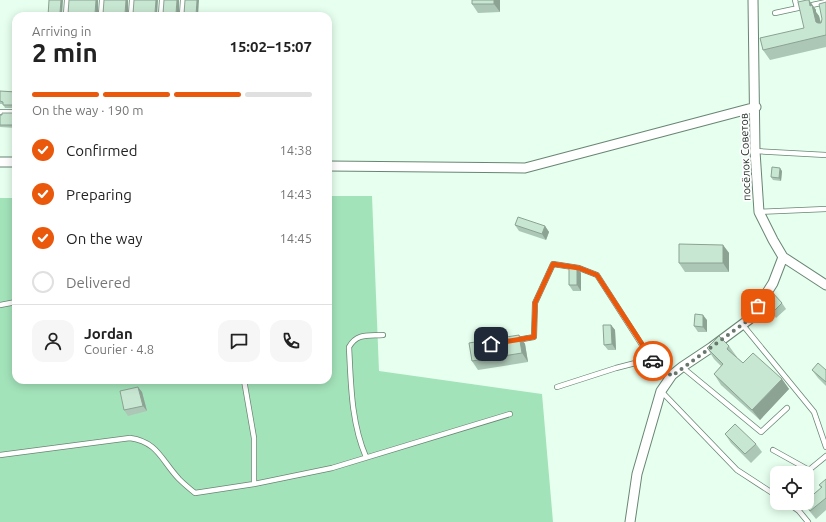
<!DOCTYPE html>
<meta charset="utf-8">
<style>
:root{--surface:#fff;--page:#f6f6f6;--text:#222;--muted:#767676;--line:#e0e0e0;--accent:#ea580c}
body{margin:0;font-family:Ubuntu,sans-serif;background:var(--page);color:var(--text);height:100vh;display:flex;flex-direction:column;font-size:15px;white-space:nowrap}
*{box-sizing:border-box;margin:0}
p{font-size:13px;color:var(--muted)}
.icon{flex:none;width:22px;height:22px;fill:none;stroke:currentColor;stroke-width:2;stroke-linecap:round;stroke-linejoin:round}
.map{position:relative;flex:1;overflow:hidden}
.panel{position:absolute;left:12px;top:12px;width:320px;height:372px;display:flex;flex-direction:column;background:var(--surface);border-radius:12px;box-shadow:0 2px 10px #0003}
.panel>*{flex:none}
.buttons{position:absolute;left:770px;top:466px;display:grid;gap:8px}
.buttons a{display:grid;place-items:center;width:44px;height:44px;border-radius:8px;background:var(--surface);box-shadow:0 2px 10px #0003;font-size:20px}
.pin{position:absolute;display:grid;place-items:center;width:34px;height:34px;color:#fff;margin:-17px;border-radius:8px;box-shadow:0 2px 6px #0006}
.courier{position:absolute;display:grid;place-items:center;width:40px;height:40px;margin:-20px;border:3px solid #ea580c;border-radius:50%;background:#fff;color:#222;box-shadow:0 1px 5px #0007}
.head em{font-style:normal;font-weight:700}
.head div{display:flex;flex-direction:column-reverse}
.head{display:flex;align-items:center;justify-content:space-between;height:68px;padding:0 20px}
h1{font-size:26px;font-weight:700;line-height:30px}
.bar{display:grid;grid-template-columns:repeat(4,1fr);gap:6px 4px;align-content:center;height:48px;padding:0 20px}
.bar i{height:5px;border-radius:3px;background:var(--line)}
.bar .current{background:var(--accent)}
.bar p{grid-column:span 4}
.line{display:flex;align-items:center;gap:10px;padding:0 20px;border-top:1px solid var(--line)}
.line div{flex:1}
.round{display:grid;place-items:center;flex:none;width:42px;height:42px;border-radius:12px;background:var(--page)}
ol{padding:0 20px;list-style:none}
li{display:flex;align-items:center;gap:12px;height:44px}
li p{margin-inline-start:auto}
li .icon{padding:4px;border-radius:50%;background:var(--accent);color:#fff;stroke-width:4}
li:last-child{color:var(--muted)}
li i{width:22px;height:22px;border:2px solid var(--line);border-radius:50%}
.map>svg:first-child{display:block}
.green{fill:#a3e3ba}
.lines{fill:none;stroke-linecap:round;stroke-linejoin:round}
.service-casing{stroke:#698573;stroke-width:6}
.minor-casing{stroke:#698573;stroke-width:11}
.service{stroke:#fff;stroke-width:4.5}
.minor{stroke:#fff;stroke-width:9}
.wall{fill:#acc7b5}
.shaded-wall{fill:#8ca293}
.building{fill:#c8e7d2;stroke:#8ca293}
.done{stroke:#68786d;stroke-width:4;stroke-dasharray:0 7.2}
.route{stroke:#ea580c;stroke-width:5}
.labels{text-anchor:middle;stroke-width:3.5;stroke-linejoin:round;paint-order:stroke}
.street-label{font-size:11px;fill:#242f28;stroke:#fff}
</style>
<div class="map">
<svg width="826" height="522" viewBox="0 0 826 522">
<rect width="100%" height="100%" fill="#e6ffee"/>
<path class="green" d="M328,196H372L379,371L542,394L553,522H0V198H16V380H328Z"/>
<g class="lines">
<g class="service-casing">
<path id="service" d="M795,0L797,8
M775,13L826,2
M66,16L67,0
M101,16L102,0
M131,16L132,0
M161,16L162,0
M182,16L183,0
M0,112H16
M755,151L826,155
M759,212L826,209
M0,305L16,302
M742,324L814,412L826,447
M517,340L534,337L535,303L553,264L579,268L597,275L651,359L672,375
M682,367L761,432L787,408
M244,380L254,438V484
M557,387L616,368L651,359
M662,392L737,470L777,496
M773,450L809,470L826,456
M0,455L130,438C158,442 161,460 179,479C184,484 190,489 195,493L254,484L332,468L510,414
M366,457C351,422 351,384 349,347C357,333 368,336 383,335
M788,503L799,511L808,522"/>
</g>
<g class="minor-casing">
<path id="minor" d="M753,0L755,151L759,212L773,240L783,257L826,285
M0,162H16
M328,166L525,168L756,107
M630,522L637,474L661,391L672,375L682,367L712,347L751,318L773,283L783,257"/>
</g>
<use href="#service" class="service"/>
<use href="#minor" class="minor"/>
</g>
<path class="wall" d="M472,0H500V12L478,13L472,4Z
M809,0L816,10V12L819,16L821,23L822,19L826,2V47L770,60L763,50L804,28Z
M0,91L16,92V108H5L3,104H0Z
M16,112V128L0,127V115L15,113Z
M782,171L781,181L773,180L771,177Z
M515,225L545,226L549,232L546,240L519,231Z
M723,245L729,253V272H685L679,263Z
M577,268L581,273V291H573L569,285Z
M762,301L782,303L786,309L776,318L766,306Z
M707,320V332H698L694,326Z
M611,325L615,330L616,350H608L604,345Z
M519,335L525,344L528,362L478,370L472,361Z
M729,346L737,357H736L743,363L782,379L789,389L760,420L721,385L714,374L721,366L714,359L707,348Z
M812,370H826V386L818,378Z
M138,387L142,392L147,411L128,416L124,410Z
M725,434L756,444L762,452L751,463L731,443Z
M826,479V510L816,519L803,503L821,488L819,485Z"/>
<path class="shaded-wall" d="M61,0H63L62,16L60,13Z
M96,0H98V16L95,14Z
M126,0H128V16L125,14Z
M156,0H158L157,16L155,13Z
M177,0H179V16L176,14Z
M197,0H199L198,16H196Z
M494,0H500V12L494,4Z
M809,0L816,10V12L819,16L823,32L816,22L810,6Z
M780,168L782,171L781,181L779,178Z
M545,226L549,232L546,240L542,234Z
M723,245L729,253V272L723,263Z
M577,268L581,273V291L577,285Z
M703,315L707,320V332L703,327Z
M611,325L615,330L616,350L612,344Z
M519,335L525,344L528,362L522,353Z
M782,379L789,389L760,420L752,410Z
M138,387L142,392L147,411L143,406Z"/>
<path class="building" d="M49,0H61L60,13L62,16H48Z
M69,0H96L95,14L98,16H65L68,14Z
M104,0H126L125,14L128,16H100L103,14Z
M134,0H156L155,13L157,16H130L133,14Z
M164,0H177L176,14L179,16H160L163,14Z
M185,0H197L196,16H181L184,14Z
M472,0H494V4H472Z
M807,0H809L810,6L812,5L816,22L818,23H821L822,19L819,4L826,2V35L763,50L760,38L804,28L798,2Z
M0,91L16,92V107L14,105H3V102L0,101Z
M16,112V125H0V115H2V113H15Z
M772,167L780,168L779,178L771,177Z
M518,217L545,226L542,234L515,225Z
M679,244L723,245V263H679Z
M569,268H577V285H569Z
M772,292L782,303L772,313L762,301Z
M695,314L703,315V327L694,326Z
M603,325H611L612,344L604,345Z
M519,335L522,353L472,361L469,343Z
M719,336L729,346L727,349L743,363L753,353L782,379L752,410L714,374L723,364L707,348Z
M818,363L826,370V382L812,370Z
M138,387L143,406L124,410L120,391Z
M735,424L756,444L745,454L725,434Z
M826,479V498L810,511L803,503H807V500L822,487L819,485Z"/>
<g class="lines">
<path class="done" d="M653,361L672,376L751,318L758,306"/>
<path class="route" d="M491,344L534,337L535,303L553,264L579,268L597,275L653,361"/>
</g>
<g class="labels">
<g class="street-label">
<text transform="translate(745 157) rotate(-92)" y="4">посёлок Советов</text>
</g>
</g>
</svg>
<div class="buttons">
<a><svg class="icon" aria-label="locate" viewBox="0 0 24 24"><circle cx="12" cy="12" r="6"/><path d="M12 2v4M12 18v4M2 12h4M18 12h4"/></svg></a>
</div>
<div class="pin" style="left:758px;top:306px;background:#ea580c"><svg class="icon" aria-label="bag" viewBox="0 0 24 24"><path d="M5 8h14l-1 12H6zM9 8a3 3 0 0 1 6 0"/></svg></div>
<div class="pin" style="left:491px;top:344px;background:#1f2937"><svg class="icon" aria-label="home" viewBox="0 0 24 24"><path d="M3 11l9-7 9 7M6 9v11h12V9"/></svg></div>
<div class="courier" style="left:653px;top:361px"><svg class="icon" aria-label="car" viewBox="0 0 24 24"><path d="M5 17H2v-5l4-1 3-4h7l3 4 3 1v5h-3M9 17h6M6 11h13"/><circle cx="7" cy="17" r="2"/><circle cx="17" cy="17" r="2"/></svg></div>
<section class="panel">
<div class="head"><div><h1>2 min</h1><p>Arriving in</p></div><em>15:02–15:07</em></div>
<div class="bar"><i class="current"></i><i class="current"></i><i class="current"></i><i></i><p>On the way · 190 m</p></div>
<ol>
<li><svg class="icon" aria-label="check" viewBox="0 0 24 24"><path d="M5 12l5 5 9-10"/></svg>Confirmed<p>14:38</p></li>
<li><svg class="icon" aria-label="check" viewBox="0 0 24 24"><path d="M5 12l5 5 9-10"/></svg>Preparing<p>14:43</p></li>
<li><svg class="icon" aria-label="check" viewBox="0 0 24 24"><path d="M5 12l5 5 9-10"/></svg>On the way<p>14:45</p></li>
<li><i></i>Delivered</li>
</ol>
<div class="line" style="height:72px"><a class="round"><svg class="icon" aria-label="person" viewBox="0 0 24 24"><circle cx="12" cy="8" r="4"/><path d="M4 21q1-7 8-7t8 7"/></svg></a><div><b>Jordan</b><p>Courier · 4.8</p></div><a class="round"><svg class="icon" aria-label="chat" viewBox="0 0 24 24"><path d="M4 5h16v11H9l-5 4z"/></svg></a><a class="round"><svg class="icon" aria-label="phone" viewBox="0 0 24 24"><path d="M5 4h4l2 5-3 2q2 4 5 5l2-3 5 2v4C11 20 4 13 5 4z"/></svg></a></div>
</section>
</div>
